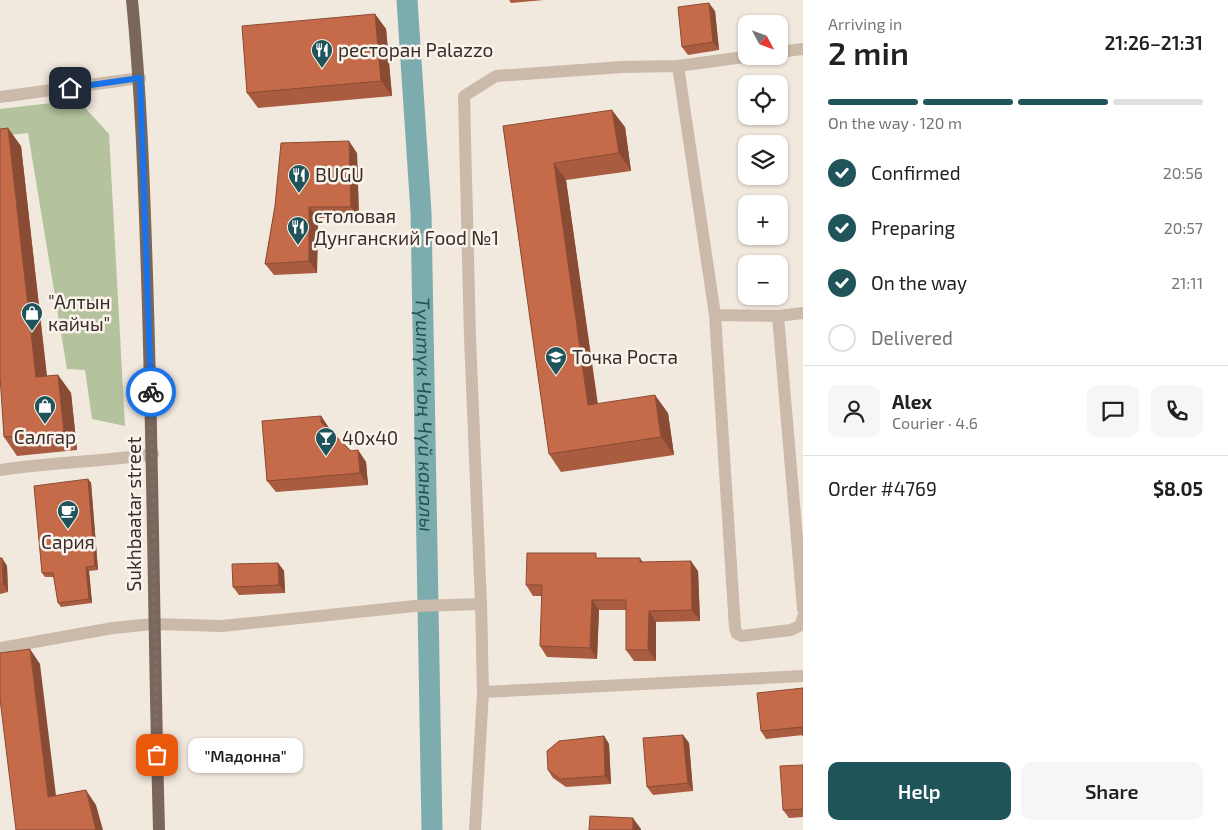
<!DOCTYPE html>
<meta charset="utf-8">
<style>
:root{--surface:#fff;--page:#f6f6f6;--text:#202124;--muted:#757577;--line:#e0e0e0;--accent:#1f545a}
body{margin:0;font-family:"Exo 2",sans-serif;background:var(--page);color:var(--text);height:100vh;display:flex;flex-direction:column;font-size:19px;white-space:nowrap}
*{box-sizing:border-box;margin:0}
p{font-size:16px;color:var(--muted)}
.icon{flex:none;width:28px;height:28px;fill:none;stroke:currentColor;stroke-width:2;stroke-linecap:round;stroke-linejoin:round}
.map{position:relative;flex:1;overflow:hidden}
.details{display:flex;flex-direction:column;background:var(--surface);width:425px}
.details>*{flex:none}
.needle{width:32px;rotate:131deg}
.buttons{position:absolute;left:738px;top:15px;display:grid;gap:10px}
.buttons a{display:grid;place-items:center;width:50px;height:50px;border-radius:10px;background:var(--surface);box-shadow:0 1px 4px #0004;font-size:25px}
.pin{position:absolute;display:grid;place-items:center;width:42px;height:42px;color:#fff;margin:-21px;border-radius:10px;box-shadow:0 2px 8px #0006}
.courier{position:absolute;display:grid;place-items:center;width:50px;height:50px;margin:-25px;border:4px solid #1a73e8;border-radius:50%;background:#fff;color:#222;box-shadow:0 1px 6px #0007}
.bubble{position:absolute;height:35px;border-radius:10px;background:var(--surface);box-shadow:0 1px 4px #0004;font-size:16px;font-weight:600;line-height:35px;text-align:center}
.head em{font-style:normal;font-weight:600}
.head div{display:flex;flex-direction:column-reverse}
.head{display:flex;align-items:center;justify-content:space-between;height:85px;padding:0 25px}
h1{font-size:32px;font-weight:600;line-height:38px}
.bar{display:grid;grid-template-columns:repeat(4,1fr);gap:8px 5px;align-content:center;height:60px;padding:0 25px}
.bar i{height:6px;border-radius:4px;background:var(--line)}
.bar .on{background:var(--accent)}
.bar p{grid-column:span 4}
.line{display:flex;align-items:center;gap:12px;padding:0 25px;border-top:1px solid var(--line)}
.line div{flex:1}
.round{display:grid;place-items:center;flex:none;width:52px;height:52px;border-radius:10px;background:var(--page)}
ol{padding:0 25px;list-style:none}
li{display:flex;align-items:center;gap:15px;height:55px}
li p{margin-inline-start:auto}
li .icon{padding:5px;border-radius:50%;background:var(--accent);color:#fff;stroke-width:4}
li:last-child{color:var(--muted)}
li i{width:28px;height:28px;border:2px solid var(--line);border-radius:50%}
.button{display:flex;gap:10px;margin-top:auto;padding:10px 25px}
.button a{flex:1;height:58px;border-radius:10px;background:var(--accent);color:#fff;font-size:20px;font-weight:600;line-height:58px;text-align:center}
.button a+a{background:var(--page);color:var(--text)}
main{display:flex;flex:1;min-height:0}
.map>svg:first-child{display:block}
.green{fill:#b4c29e}
.lines{fill:none;stroke-linecap:round;stroke-linejoin:round}
.canal{stroke:#7dacaf;stroke-width:21}
.service{stroke:#cbbaaa;stroke-width:12}
.minor{stroke:#cbbaaa;stroke-width:12}
.primary{stroke:#7a665b;stroke-width:12}
.wall{fill:#a95c40}
.shaded-wall{fill:#8a4b34}
.building{fill:#c56b4a;stroke:#8a4b34}
.done{stroke:#796f68;stroke-width:5;stroke-dasharray:0 9}
.route{stroke:#1a73e8;stroke-width:6}
.labels{text-anchor:middle;stroke-width:5;stroke-linejoin:round;paint-order:stroke}
.poi-label{font-size:19px;fill:#382e29;stroke:#faf3eb;text-anchor:start}
.street-label{font-size:19px;fill:#382e29;stroke:#faf3eb}
.water-label{font-size:20px;font-style:italic;fill:#1f545a;stroke:#faf3eb}
</style>
<main>
<div class="map">
<svg width="803" height="830" viewBox="0 0 803 830">
<rect width="100%" height="100%" fill="#f2e9de"/>
<path class="green" d="M78,100L109,134L125,426L92,419L85,370L67,369L28,133L0,136V109Z"/>
<g class="lines">
<path class="canal" id="s1" d="M407,0L421,212L432,830"/>
<path class="service" d="M779,52L803,49
M678,66L715,315L735,628L737,634L742,636L791,630L801,625L803,617
M715,315L778,316L803,313
M778,316L803,609
M0,470C51,462 102,462 153,454
M481,604L483,692L803,676
M0,648L113,628L153,624L222,626L415,606L481,604L470,337L464,96L496,76L622,67L678,66L751,56
M475,830L483,692"/>
<path class="minor" d="M0,97L140,78"/>
<path class="primary" d="M132,0C141,92 144,183 147,275C153,460 154,645 159,830"/>
</g>
<path class="wall" d="M509,0H544L511,3Z
M715,11L719,50L688,55L682,47Z
M375,14L386,29L392,96L258,108L247,93Z
M503,126L625,127L631,171L566,180L598,404L668,413L674,455L561,472L549,454Z
M21,146L47,376L58,375L71,393L77,450L17,456L4,437Z
M357,153L359,218H318L317,273L274,275L265,264L275,206Z
M321,416L329,428V430L351,451L358,450L366,462L368,485L276,492L267,481Z
M88,479L91,483L98,570L89,571L92,603L61,607L58,603L54,577H45L42,573Z
M0,558H2L7,566L8,592L0,594Z
M599,558H640L643,562L698,571L700,621L656,622V661H634L626,650V610H599L597,659L547,657L540,646L542,596H533L526,585Z
M278,563L284,571L285,593L239,595L233,587Z
M803,688V735L766,739L761,731Z
M683,735L689,743L693,791L653,795L647,787Z
M604,736L609,744L611,784L566,787L553,778L548,770Z
M803,765V817L789,818L783,810Z"/>
<path class="shaded-wall" d="M709,3L715,11L719,50L713,42Z
M375,14L386,29L392,96L381,81Z
M612,110L625,127L631,171L619,153Z
M8,128L21,146L49,396L36,377Z
M349,141L357,153L359,218L351,207Z
M554,163L566,180L600,423L588,405Z
M309,207L318,218L317,273L309,261Z
M58,375L71,393L77,450L64,432Z
M655,395L668,413L674,455L661,437Z
M321,416L329,428L330,434L321,422Z
M358,450L366,462L368,485L360,473Z
M88,479L91,483L98,570L95,566Z
M2,558L7,566L8,592L3,584Z
M691,561L698,571L700,621L692,610Z
M278,563L284,571L285,593L279,585Z
M86,567L89,571L92,603L89,599Z
M592,600L599,610L597,659L590,648Z
M649,611L656,622V661L648,650Z
M30,649L40,664L58,812L48,797Z
M683,735L689,743L693,791L688,783Z
M604,736L609,744L611,784L605,776Z
M86,790L96,805L103,830H96Z
M633,818L641,829V830H633Z"/>
<path class="building" d="M709,3L713,42L682,47L678,7Z
M375,14L381,81L247,93L242,26Z
M612,110L619,153L554,163L588,405L655,395L661,437L549,454L503,126Z
M8,128L36,377L58,375L64,432L4,437L0,376V129Z
M349,141L351,207H309V261L265,264L275,206L281,143Z
M321,416V422L351,451L358,450L360,473L267,481L262,421Z
M88,479L95,566L86,567L89,599L58,603L53,573H42L34,486Z
M527,553H596V558H640V562L691,561L692,610L649,611L648,650H626V600H592L590,648L540,646L542,585H526Z
M0,558H2L3,584H0Z
M278,563L279,585L233,587L232,564Z
M30,649L48,797L86,790L96,830H16L0,699V653Z
M803,688V736L802,727L761,731L757,693Z
M683,735L688,783L647,787L643,738Z
M604,736L605,776L560,779L548,770L547,751L559,741Z
M803,765V809L783,810L780,766Z
M590,816L633,818V830H589Z"/>
<g class="lines">
<path class="done" d="M151,392L157,755"/>
<path class="route" d="M70,88L140,78L151,392"/>
</g>
<defs>
<g id="restaurant-pin" transform="scale(1.125)"><path d="M0 17L-7.5 6A9.5 9.5 0 1 1 7.5 6Z" fill="#1f545a" stroke="#faf3eb"/><path d="M-5-6h1v4h1v-4h1v4h1v-4h1v5L-1.5 .5V6h-2V.5L-5-1ZM5-6V6H3V1.5H1.5Q1.5-4 5-6Z" fill="#fff"/></g>
<g id="shop-pin" transform="scale(1.125)"><path d="M0 17L-7.5 6A9.5 9.5 0 1 1 7.5 6Z" fill="#1f545a" stroke="#faf3eb"/><path d="M-5-2.5h2.3a2.7 3.5 0 0 1 5.4 0H5L5.5 6h-11ZM-1.5-2.5h3a1.5 2.3 0 0 0-3 0Z" fill="#fff"/></g>
<g id="school-pin" transform="scale(1.125)"><path d="M0 17L-7.5 6A9.5 9.5 0 1 1 7.5 6Z" fill="#1f545a" stroke="#faf3eb"/><path d="M0-5L7-2L0 1L-7-2ZM-4 1L0 2.5L4 1V4Q0 6-4 4Z" fill="#fff"/></g>
<g id="bar-pin" transform="scale(1.125)"><path d="M0 17L-7.5 6A9.5 9.5 0 1 1 7.5 6Z" fill="#1f545a" stroke="#faf3eb"/><path d="M-6-5H6L.8 .8V4.5H3.5V6h-7V4.5H-.8V.8Z" fill="#fff"/></g>
<g id="cafe-pin" transform="scale(1.125)"><path d="M0 17L-7.5 6A9.5 9.5 0 1 1 7.5 6Z" fill="#1f545a" stroke="#faf3eb"/><path d="M-5.5-4.5H6V0H3Q3 3.5 0 3.5H-2.5Q-5.5 3.5-5.5 0ZM3-3.2v2h1.7v-2ZM-6 4.5H4V6H-6Z" fill="#fff"/></g>
</defs>
<g fill-rule="evenodd">
<use href="#restaurant-pin" x="322" y="50"/>
<use href="#restaurant-pin" x="299" y="175"/>
<use href="#restaurant-pin" x="298" y="227"/>
<use href="#shop-pin" x="32" y="313"/>
<use href="#school-pin" x="556" y="357"/>
<use href="#shop-pin" x="45" y="406"/>
<use href="#bar-pin" x="326" y="438"/>
<use href="#cafe-pin" x="68" y="511"/>
</g>
<g class="labels">
<g class="poi-label">
<text x="338" y="57">ресторан Palazzo</text>
<text x="315" y="182">BUGU</text>
<text x="314" y="223">столовая<tspan x="314" dy="22">Дунганский Food №1</tspan></text>
<text x="48" y="309">"Алтын<tspan x="48" dy="22">кайчы"</tspan></text>
<text x="572" y="364">Точка Роста</text>
<text x="45" y="444" text-anchor="middle">Салгар</text>
<text x="342" y="445">40x40</text>
<text x="68" y="549" text-anchor="middle">Сария</text>
</g>
<g class="street-label">
<text transform="translate(134 514) rotate(-90)" y="7">Sukhbaatar street</text>
</g>
<g class="water-label">
<text dy="7" stroke="none"><textPath href="#s1" startOffset="415">Түштүк Чоң Чүй каналы</textPath></text>
</g>
</g>
</svg>
<div class="buttons">
<a><svg class="needle" viewBox="-14 -14 28 28"><path d="M0-13l5 13h-10z" fill="#e53935"/><path d="M0 13l5-13h-10z" fill="#757577"/></svg></a>
<a><svg class="icon" aria-label="locate" viewBox="0 0 24 24"><circle cx="12" cy="12" r="6"/><path d="M12 2v4M12 18v4M2 12h4M18 12h4"/></svg></a>
<a><svg class="icon" aria-label="layers" viewBox="0 0 24 24"><path d="M12 4l9 5-9 5-9-5zM3 14l9 5 9-5"/></svg></a>
<a>+</a>
<a>−</a>
</div>
<div class="pin" style="left:157px;top:755px;background:#ea580c"><svg class="icon" aria-label="bag" viewBox="0 0 24 24"><path d="M5 8h14l-1 12H6zM9 8a3 3 0 0 1 6 0"/></svg></div>
<div class="pin" style="left:70px;top:88px;background:#1f2937"><svg class="icon" aria-label="home" viewBox="0 0 24 24"><path d="M3 11l9-7 9 7M6 9v11h12V9"/></svg></div>
<div class="courier" style="left:151px;top:392px"><svg class="icon" aria-label="bike" viewBox="0 0 24 24"><circle cx="6" cy="16" r="4"/><circle cx="18" cy="16" r="4"/><path d="M6 16l4-8h5l3 8M10 8l3 8H6M13 5h3"/></svg></div>
<div class="bubble" style="left:188px;top:738px;width:115px">&quot;Мадонна&quot;</div>
</div>
<section class="details">
<div class="head"><div><h1>2 min</h1><p>Arriving in</p></div><em>21:26–21:31</em></div>
<div class="bar"><i class="on"></i><i class="on"></i><i class="on"></i><i></i><p>On the way · 120 m</p></div>
<ol>
<li><svg class="icon" aria-label="check" viewBox="0 0 24 24"><path d="M5 12l5 5 9-10"/></svg>Confirmed<p>20:56</p></li>
<li><svg class="icon" aria-label="check" viewBox="0 0 24 24"><path d="M5 12l5 5 9-10"/></svg>Preparing<p>20:57</p></li>
<li><svg class="icon" aria-label="check" viewBox="0 0 24 24"><path d="M5 12l5 5 9-10"/></svg>On the way<p>21:11</p></li>
<li><i></i>Delivered</li>
</ol>
<div class="line" style="height:90px"><a class="round"><svg class="icon" aria-label="person" viewBox="0 0 24 24"><circle cx="12" cy="8" r="4"/><path d="M4 21q1-7 8-7t8 7"/></svg></a><div><b>Alex</b><p>Courier · 4.6</p></div><a class="round"><svg class="icon" aria-label="chat" viewBox="0 0 24 24"><path d="M4 5h16v11H9l-5 4z"/></svg></a><a class="round"><svg class="icon" aria-label="phone" viewBox="0 0 24 24"><path d="M5 4h4l2 5-3 2q2 4 5 5l2-3 5 2v4C11 20 4 13 5 4z"/></svg></a></div>
<div class="line" style="height:65px"><div>Order #4769</div><b>$8.05</b></div>
<div class="button"><a>Help</a><a>Share</a></div>
</section>
</main>
